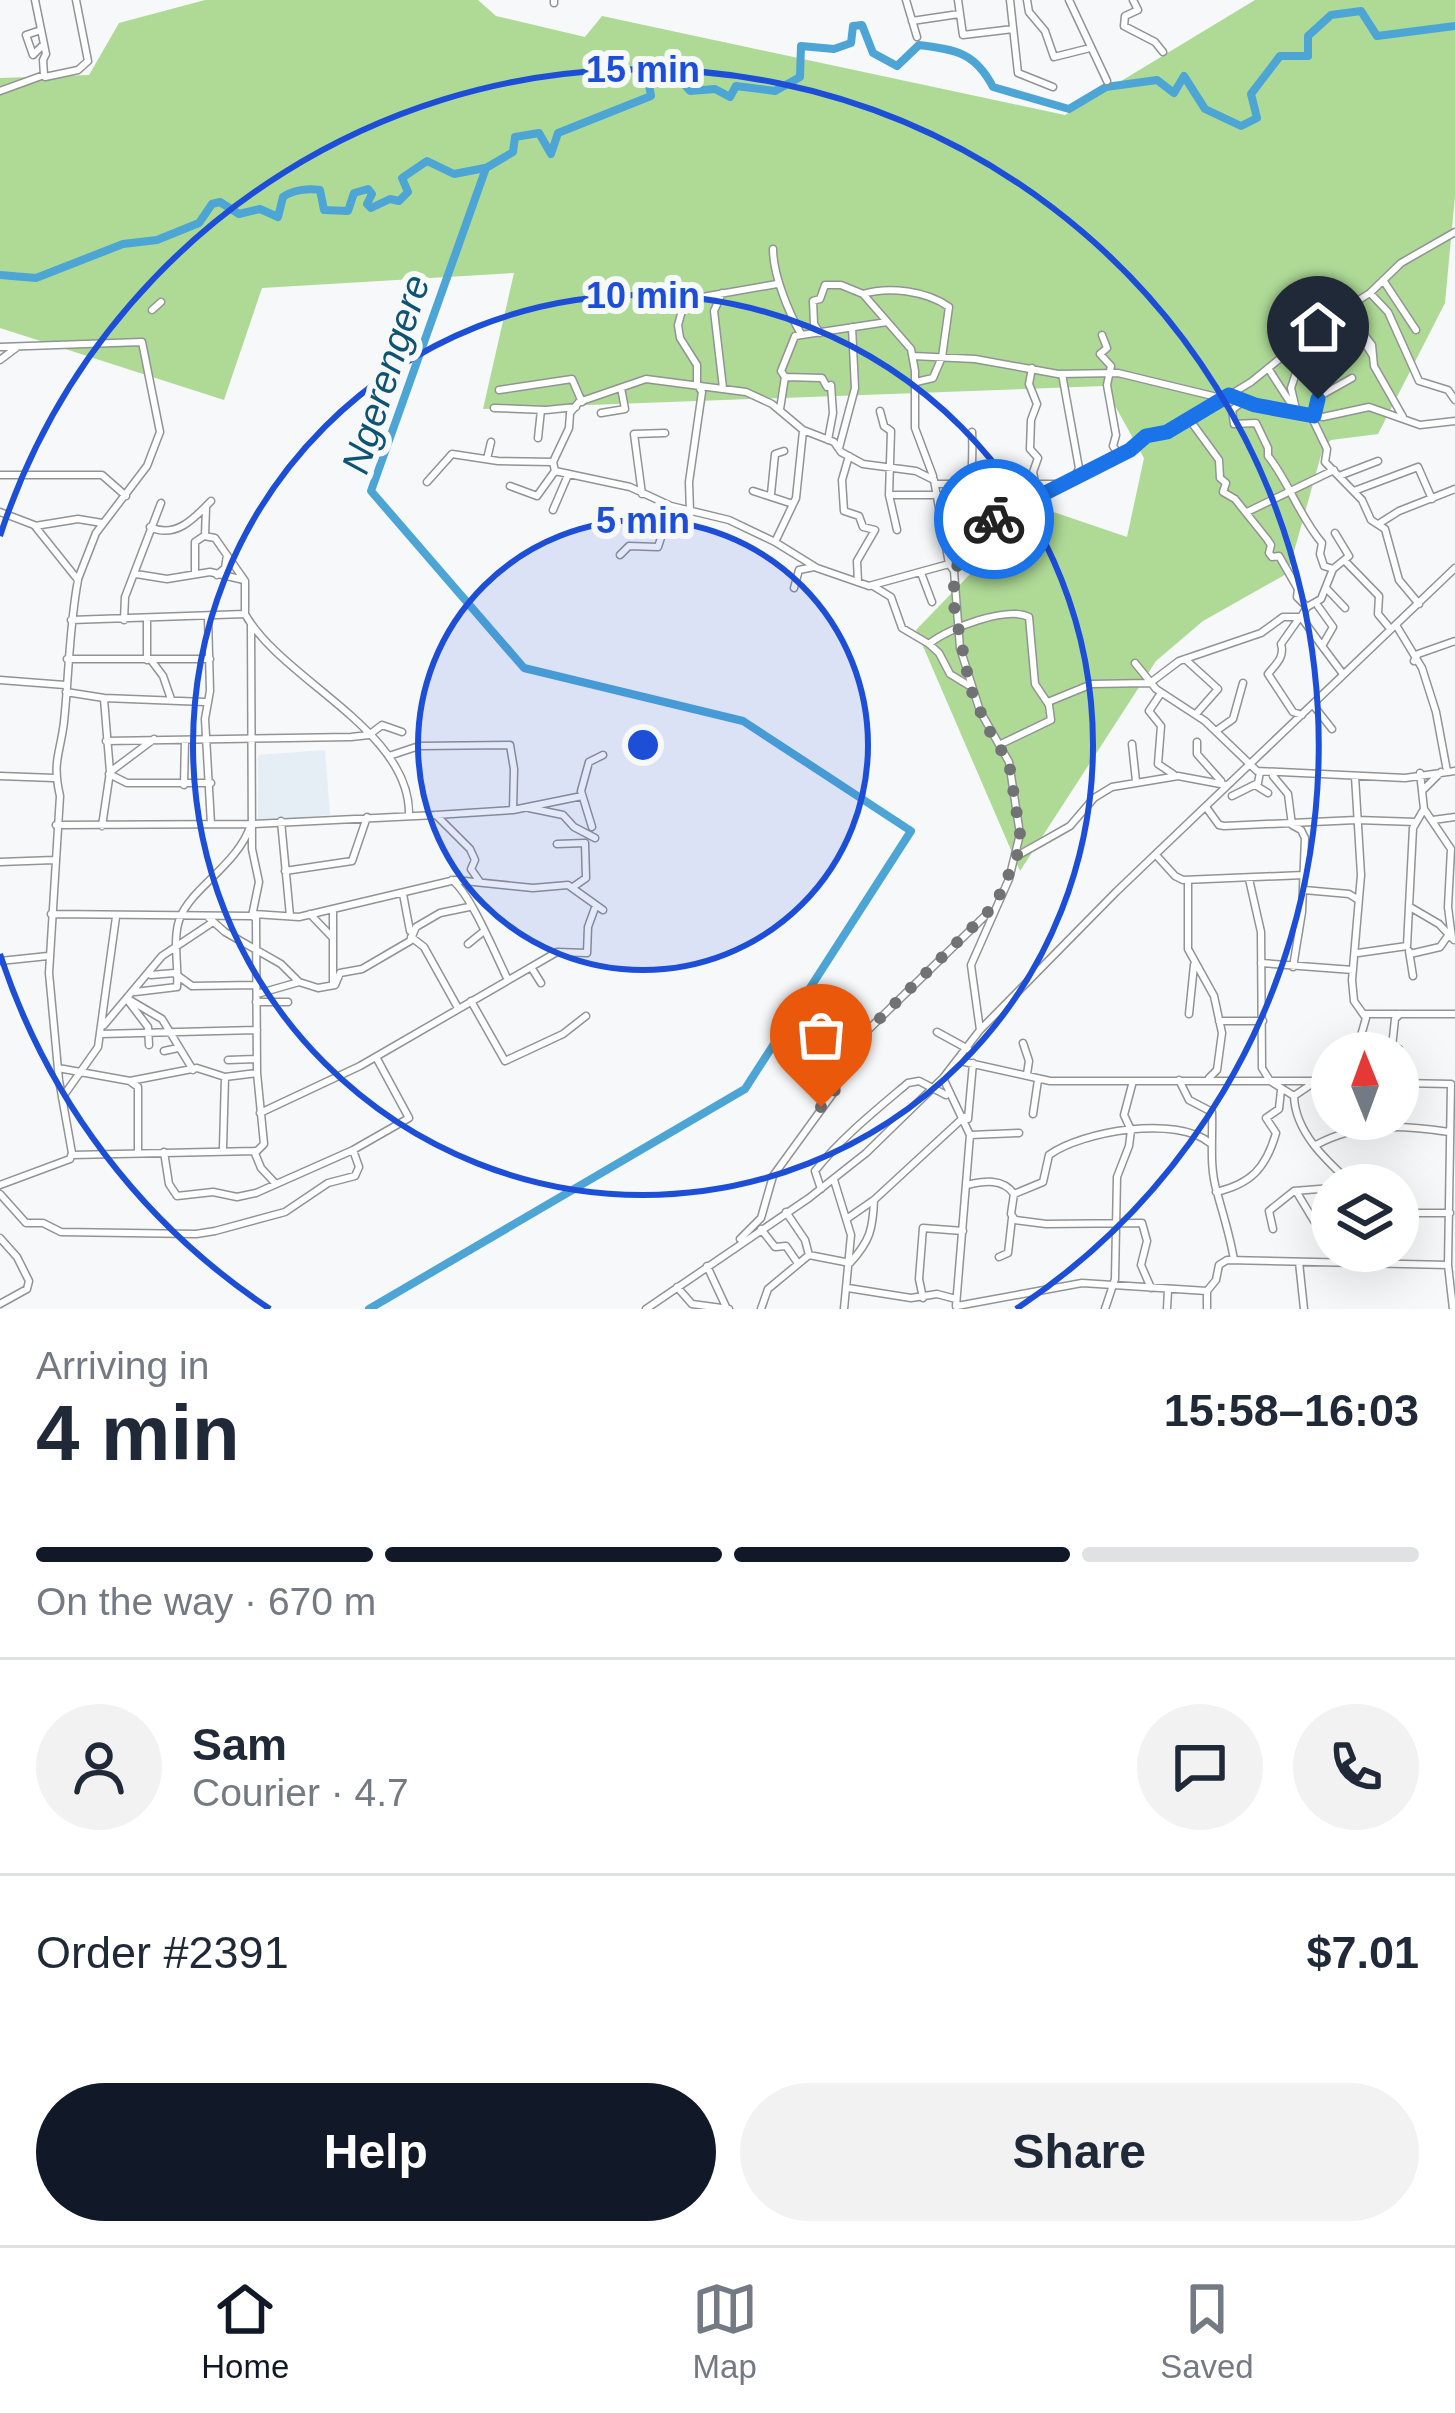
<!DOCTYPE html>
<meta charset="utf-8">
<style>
:root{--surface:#fff;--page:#f2f2f3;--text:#1f2937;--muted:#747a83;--line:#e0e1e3;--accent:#111827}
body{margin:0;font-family:Helvetica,sans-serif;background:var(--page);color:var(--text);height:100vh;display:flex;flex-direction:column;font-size:45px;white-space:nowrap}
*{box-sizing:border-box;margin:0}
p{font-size:39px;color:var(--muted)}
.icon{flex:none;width:66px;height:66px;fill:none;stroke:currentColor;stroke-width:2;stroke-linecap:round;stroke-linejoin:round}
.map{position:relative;height:1309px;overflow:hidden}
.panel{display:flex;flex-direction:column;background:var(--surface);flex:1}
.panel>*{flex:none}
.needle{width:78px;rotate:359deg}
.buttons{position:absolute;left:1311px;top:1032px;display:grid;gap:24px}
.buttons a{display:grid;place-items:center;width:108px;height:108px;border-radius:50%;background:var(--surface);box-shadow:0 12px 48px #0002;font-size:60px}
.pin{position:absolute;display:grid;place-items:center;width:102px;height:102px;color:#fff;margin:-123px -51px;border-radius:50% 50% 50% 0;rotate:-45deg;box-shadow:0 0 12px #0007}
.pin .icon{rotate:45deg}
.courier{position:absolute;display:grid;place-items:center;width:120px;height:120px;margin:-60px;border:9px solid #1a73e8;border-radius:50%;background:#fff;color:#222;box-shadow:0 3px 15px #0007}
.overview em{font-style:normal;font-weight:600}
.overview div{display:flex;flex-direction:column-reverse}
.overview{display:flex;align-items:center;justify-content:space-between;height:204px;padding:0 36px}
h1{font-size:78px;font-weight:600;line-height:90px}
.bar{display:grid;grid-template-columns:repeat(4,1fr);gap:18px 12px;align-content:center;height:144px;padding:0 36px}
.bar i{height:15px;border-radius:9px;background:var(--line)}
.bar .current{background:var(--accent)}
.bar p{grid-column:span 4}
.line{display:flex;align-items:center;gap:30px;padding:0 36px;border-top:3px solid var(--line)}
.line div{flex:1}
.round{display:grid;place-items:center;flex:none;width:126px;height:126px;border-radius:63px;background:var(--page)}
.button{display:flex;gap:24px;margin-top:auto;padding:24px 36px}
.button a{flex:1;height:138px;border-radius:72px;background:var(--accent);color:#fff;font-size:48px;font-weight:600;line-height:138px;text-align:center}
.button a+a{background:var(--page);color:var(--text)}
.tabs{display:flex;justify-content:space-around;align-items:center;height:168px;border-top:3px solid var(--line);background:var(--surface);font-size:33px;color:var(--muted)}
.tabs a{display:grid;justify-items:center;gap:6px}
.tabs .current{color:var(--accent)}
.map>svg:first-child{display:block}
.built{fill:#e5edf5}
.green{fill:#aeda96}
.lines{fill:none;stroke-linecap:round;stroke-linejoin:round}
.river{stroke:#4ca5d5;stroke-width:8}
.minor-casing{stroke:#919395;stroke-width:9}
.minor{stroke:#fff;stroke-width:6}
.done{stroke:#717273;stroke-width:12;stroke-dasharray:0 21.6}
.route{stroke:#1a73e8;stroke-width:15}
.ring{fill:none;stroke:#1d4ed8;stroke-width:6}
.labels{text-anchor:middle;stroke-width:12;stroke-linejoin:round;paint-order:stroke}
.water-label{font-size:39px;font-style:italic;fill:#0c5374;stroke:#f6f8fa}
.centre{fill:#1d4ed8;stroke:#f6f8fa;stroke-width:6}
.ring-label{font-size:36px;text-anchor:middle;font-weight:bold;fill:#1d4ed8;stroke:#f6f8fa;stroke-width:12;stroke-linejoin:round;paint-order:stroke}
</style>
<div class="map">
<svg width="1455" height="1309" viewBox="0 0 1455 1309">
<rect width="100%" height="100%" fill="#f6f8fa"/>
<path class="built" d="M325,750L330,815L258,821V755Z"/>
<path class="green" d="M205,0H478L496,16L585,37L602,16L1065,115L1255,0H1455V196L1445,303L1378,434L1331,440L1323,448L1288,573L1203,621L1156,661L1020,871L916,630L1036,506L1127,537L1144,458L1104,386L483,409L514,273L262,288L224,400L0,328V78L89,75L119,23Z"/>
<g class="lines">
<path class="river" d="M0,275L36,278L123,244L157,240L199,223L212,204L220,202L239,214L260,209L278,217L283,197C292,190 309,188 320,190L324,210L348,211L354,193L368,189L372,194L367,204L371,208L390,199L399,201L408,192L402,178L427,161L454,174L485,168
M369,1309L745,1089L911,831L743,721L524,668L371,491L486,168L513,152L515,137L539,133L551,154L558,133L651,96L649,85L679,78L690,91L715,89L730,97L736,86L775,91L800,77L801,46L834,49L851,43L853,26L862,25L873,53L897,66L919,45C956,50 975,52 993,87L1069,109L1106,87L1157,80L1174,93L1184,76L1205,109L1241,126L1257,118L1251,94L1280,56H1308V36L1331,15L1361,11L1377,36L1455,26"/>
<g class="minor-casing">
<path id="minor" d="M554,0V3
M906,0L917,37
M958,0L963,35L1013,29
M1010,0L1018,73L1053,87
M1027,0L1029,12L1045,31L1054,57L1090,48
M1069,0L1107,81
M1133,0L1138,10L1125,16L1124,26L1155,42L1163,52
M912,21L959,14
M38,31L26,35L33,55L42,46
M45,77L78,70L88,61L76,0
M0,91L44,75L43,60L46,54L35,0
M773,249C773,275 789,313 801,334
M1383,280L1416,330
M722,293L714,311L723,388
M1370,293L1388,312L1419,381L1448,390L1455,400
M863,294C889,286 927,291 949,307L942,357L933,378L916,382
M1344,308L1372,345L1374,366L1403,417
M152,310L161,302
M1358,332L1373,356
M820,333L814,324L813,301L820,299L825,285H841L863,294L911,349L915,371V428L933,476
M1102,335L1107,348L1100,354L1111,366L1107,385L1116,435L1113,446L1119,455
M0,347L142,342L160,432L147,466L96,533L78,579
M913,356L975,359L1058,374L1118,373L1221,398
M0,360L16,348
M1032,368L1029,384L1037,404L1031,420L1030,449L1038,458L1033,472L1035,482
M1268,368L1295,410
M1062,374L1079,468L1074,479
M785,377L822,378L827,387L831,385L833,413L828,440
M499,390L572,379L582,402
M1229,395L1255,405L1323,417L1369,407L1420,425L1455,421
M494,408L546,410L576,407
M780,409L785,377L781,371L795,336L887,322
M880,411L884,426L891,431L889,495L897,530
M601,413L625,409L621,388
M1297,413L1291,388L1300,361L1299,344
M1314,416L1320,396L1352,378
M1312,418L1327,449L1325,462L1362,500L1371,520L1385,529L1399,580L1419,604
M1189,419L1219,460L1220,478L1226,483L1223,492L1235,499L1267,539L1271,545L1269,553L1272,557L1279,556L1298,589L1297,597L1307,607
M972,432C974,468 968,498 971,534L978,533
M538,438L541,410
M839,448L855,388L852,327
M849,456L842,480L844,511L859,516L863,527L875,530L857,561L858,582
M487,459L491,442
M0,475H102L126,496
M1339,476L1378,461
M427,482L452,454L498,461L553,462
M936,484H1061
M510,486L537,496L555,471
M753,491L793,504
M1354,491L1418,467L1432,499
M642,494L634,434L665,433
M771,494L775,454L784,451
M889,495H939
M553,510L568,475
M0,512L34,525L78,580C69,628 69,674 64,722C60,755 52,761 60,796L49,973L59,1080L72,1153L70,1159L0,1185
M690,512L689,482L702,392L697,384V365L680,338L678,325L685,300L777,284
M1247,512L1334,470
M1380,523L1399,511L1455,489
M35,526L78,519L102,523
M150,527C175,539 194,519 211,501
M205,536L206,507
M775,542L796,498L803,431
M620,555L629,546L658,547L671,506
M1345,561L1379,596L1378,614L1388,626
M949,564L869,586L817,568L775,542L729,520L671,506L630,487L555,471L553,462L569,428L570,413L579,402L646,379L746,392L772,404L803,430L834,442L841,452L863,464L916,471L934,480L949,564L954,571
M1333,569L1349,556L1335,533
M921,573L932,602
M136,574L167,579L210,572L244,580
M195,574V542L204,536L215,538L245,581V614
M217,575L225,568L227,555
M873,586L891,597L902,628L929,644L939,653L950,674L968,685
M794,588L799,570L814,567
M1327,589L1345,608
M1318,606L1333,627L1322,646L1343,674
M1300,617L1281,644C1285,657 1276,664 1268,674L1293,712L1302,715
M1301,617L1322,646
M208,618L210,691L205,719L211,824
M147,619V660
M71,620L245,614C282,680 410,730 409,814
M124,620L125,597L161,503
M1396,625L1422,668L1436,712L1447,771
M929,644C948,628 1007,606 1029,617L1035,684L1049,705L1051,720L1001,744
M67,659H210
M1185,659L1218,689L1196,714
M151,660L163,676L171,699
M1414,661L1418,654L1455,641
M1135,663L1156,689L1205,721L1257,771L1405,778L1455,771
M0,680L65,685
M66,692L104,698L205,702
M1161,693L1149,711L1161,726L1158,764L1173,774
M1048,702L1092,684L1150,683L1179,661L1261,633L1283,617H1301L1307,607L1321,599L1333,569L1324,566L1320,554L1322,543C1299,516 1289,482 1268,456V448L1256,423L1234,424L1232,410L1246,399
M1313,705L1332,729
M1216,731L1233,719L1243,683
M106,741L351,737L369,735L382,725L402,732
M1197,742V754L1221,781
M1132,744L1136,781
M389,756L419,746L510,745L514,769L513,810
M110,772L154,739
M109,774L127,783H211
M0,776L54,778
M1273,776L1288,794L1292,825L1301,830L1305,838L1302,912L1293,967
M1355,776L1361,875L1352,980L1354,1001L1366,1018L1356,1053
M184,785L185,740
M1255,785L1268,793
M1424,789L1441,772
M1232,796L1258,783L1260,772
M1206,807L1219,825L1224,826L1356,820
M529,808L563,815L574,827L595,838
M1424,809L1451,849L1448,907L1452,938
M436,815L470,849L475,860L471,869L480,882
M1357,820L1416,822
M1433,820L1455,817
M281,821L290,916
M56,825L253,824L436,815L513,810L582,796
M102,826L110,772L104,699
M592,827L581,791L589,762L603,755
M557,844L585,843L586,878L573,887
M1156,855L1175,876L1183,880L1304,875
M1017,856L1070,826L1094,798L1112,787L1178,776L1226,785
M0,862L54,860
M285,871L352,861L367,817
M1249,879L1261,932L1262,1068L1270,1081L1294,1096C1295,1133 1328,1162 1353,1185
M452,880C471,894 496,956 508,980
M1188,880V949L1214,996L1222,1033L1217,1070L1209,1078
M1304,890L1349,894L1357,899
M403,894L410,931
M1410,907L1439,924L1454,940
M333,909V982
M51,914L251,916
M253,914L299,917L455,880L533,888L568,885L603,910
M310,914L332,937
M208,917L225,932L281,964L299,982L318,988L335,985L340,973L362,969L410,941L416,927L440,913L469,907
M411,937L424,947L458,1008
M468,944L484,931
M1409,951L1413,976
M1358,953L1407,946L1413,828L1424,809L1420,773
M1410,954L1440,947L1447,937
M0,961L48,956
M1261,963L1353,970
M531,967L541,983
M151,975L174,973L192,986L255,985
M135,992L177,987C179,966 172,938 180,918C191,888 239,864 251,824
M257,994L299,982
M128,999L162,1019L193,1070
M471,1001L505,1061L563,1034L586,1016
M129,1002L148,1027L149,1045
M256,1002H288
M1189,1014L1194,965
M1365,1014H1455
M1219,1021H1263
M104,1025L162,956L213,922
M980,1030L971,965L1009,879L1020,834L1009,762L980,711L960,648L954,571L984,525L1130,450L1146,436L1177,427L1251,382L1330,318L1370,293L1401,263L1455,232
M937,1032L968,1049
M101,1034L257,1030
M1023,1043L1029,1061L1027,1074
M164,1051L178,1048
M228,1060L257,1059
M960,1061L1050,1081H1332
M58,1068L130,1081L197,1068L225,1077L257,1073
M943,1078L970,1135L956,1306
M1179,1080L1189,1100L1212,1112C1213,1139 1209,1167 1217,1192C1223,1215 1230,1235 1234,1260
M131,1082L138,1087V1152
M1399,1083V1049L1392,1047L1395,1019L1400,1014
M1399,1083L1451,1084
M1451,1084L1448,1265L1453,1309
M1294,1096L1316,1081
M62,1098L98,1047L116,917
M260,1113L360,1066L557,952L587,953L588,927L596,905
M1033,1114L1038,1080
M968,1119L973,1063
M970,1135L1019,1133
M1316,1145C1358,1122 1403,1125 1449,1132
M223,1148L225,1077
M254,1151L261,1168L274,1182
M164,1152L169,1184L177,1196L213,1192L237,1197L256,1193L353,1150L409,1118L376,1057
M72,1155L257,1151L264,1144L257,1073L256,918L252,916L259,882L252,849L251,624
M834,1180L851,1235L844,1309
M967,1185C984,1181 1003,1178 1014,1194L1011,1214L1015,1220L1046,1224L1142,1223L1147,1241L1141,1265L1151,1288
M821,1189L815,1171C840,1139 876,1110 908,1083L919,1081L946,1095
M1296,1191L1314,1221
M1216,1192C1251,1184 1266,1168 1276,1133L1266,1118L1279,1109L1281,1090
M0,1194L26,1223H43L61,1232L196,1234L215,1231L285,1212L328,1183L355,1176L359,1167L353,1150
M1014,1194L1043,1182L1049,1155C1082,1131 1177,1115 1210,1143
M1398,1203L1417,1213H1450
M786,1212L805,1240L809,1255
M848,1218L874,1200
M761,1229L775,1247L786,1246L797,1262
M1273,1229L1269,1211L1294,1191L1332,1188
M0,1238L17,1257L29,1281L27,1289L0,1304
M740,1239L761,1218L773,1176L834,1092L850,1054L868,1030L989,912
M999,1257L1008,1253L1012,1218
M1299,1262L1304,1309
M707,1266L727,1309
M677,1287L692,1304L729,1309
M848,1288L911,1298L937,1294L956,1299
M923,1298L919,1279L923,1228L963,1231
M957,1306L1082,1283L1207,1291
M646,1309L809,1198L866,1153L943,1078L980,1030L1116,892L1455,568
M761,1309L768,1289L809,1255L850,1263C870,1241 873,1229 874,1200L964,1117
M1105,1309L1115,1279L1117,1177L1129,1146L1131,1130L1124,1115L1133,1081
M1167,1309L1168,1290
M1207,1309V1291L1216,1280L1219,1265L1227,1260L1448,1265"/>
</g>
<use href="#minor" class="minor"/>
</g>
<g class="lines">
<path class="done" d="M821,1107L834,1092L850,1054L868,1030L995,905L1017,856L1020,834L1009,763L986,725L970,687L954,606V571L981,529L994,519"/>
<path class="route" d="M994,519L1130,450L1146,436L1167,432L1229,395L1255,405L1314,416L1318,399"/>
</g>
<circle cx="643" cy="745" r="225" fill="#1d4ed8" fill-opacity=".12"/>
<g class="ring">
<circle cx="643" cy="745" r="225"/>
<circle cx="643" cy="745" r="450"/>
<path d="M270 1309A676 676 0 0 1 0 954M0 536A676 676 0 1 1 1016 1309"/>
</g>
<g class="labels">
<g class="water-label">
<text transform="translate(385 374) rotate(-72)" y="14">Ngerengere</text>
</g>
</g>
<circle cx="643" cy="745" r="18" class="centre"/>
<g class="ring-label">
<text x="643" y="82">15 min</text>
<text x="643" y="308">10 min</text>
<text x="643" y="533">5 min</text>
</g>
</svg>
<div class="buttons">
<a><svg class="needle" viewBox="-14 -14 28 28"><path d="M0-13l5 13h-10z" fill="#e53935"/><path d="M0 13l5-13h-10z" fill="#747a83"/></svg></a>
<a><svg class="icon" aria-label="layers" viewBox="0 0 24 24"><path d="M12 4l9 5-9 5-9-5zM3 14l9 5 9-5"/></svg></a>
</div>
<div class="pin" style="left:821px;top:1107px;background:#ea580c"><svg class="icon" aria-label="bag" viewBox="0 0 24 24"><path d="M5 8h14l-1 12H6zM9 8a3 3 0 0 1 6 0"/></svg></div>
<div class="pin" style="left:1318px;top:399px;background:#1f2937"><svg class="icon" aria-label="home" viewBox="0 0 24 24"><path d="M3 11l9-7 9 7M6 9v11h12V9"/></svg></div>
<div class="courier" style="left:994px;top:519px"><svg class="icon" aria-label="bike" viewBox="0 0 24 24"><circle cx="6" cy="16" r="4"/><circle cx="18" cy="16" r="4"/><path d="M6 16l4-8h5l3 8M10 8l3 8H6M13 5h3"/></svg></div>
</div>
<section class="panel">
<div class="overview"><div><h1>4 min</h1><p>Arriving in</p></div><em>15:58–16:03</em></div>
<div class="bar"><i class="current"></i><i class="current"></i><i class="current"></i><i></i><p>On the way · 670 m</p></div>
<div class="line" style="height:216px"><a class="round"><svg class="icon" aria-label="person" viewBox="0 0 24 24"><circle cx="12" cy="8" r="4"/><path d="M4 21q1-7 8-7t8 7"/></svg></a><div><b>Sam</b><p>Courier · 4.7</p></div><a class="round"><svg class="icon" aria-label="chat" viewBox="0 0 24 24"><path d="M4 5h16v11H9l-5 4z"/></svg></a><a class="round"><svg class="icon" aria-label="phone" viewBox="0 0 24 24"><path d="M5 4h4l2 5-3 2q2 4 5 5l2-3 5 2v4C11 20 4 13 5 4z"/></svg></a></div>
<div class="line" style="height:156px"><div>Order #2391</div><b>$7.01</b></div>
<div class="button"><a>Help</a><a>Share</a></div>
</section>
<nav class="tabs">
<a class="current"><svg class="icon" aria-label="home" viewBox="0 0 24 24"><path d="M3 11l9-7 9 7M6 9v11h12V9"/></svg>Home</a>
<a><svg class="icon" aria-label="map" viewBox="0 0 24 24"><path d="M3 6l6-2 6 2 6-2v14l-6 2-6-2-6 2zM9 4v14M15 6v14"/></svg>Map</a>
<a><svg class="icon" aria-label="saved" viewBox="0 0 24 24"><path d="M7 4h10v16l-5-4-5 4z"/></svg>Saved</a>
</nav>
